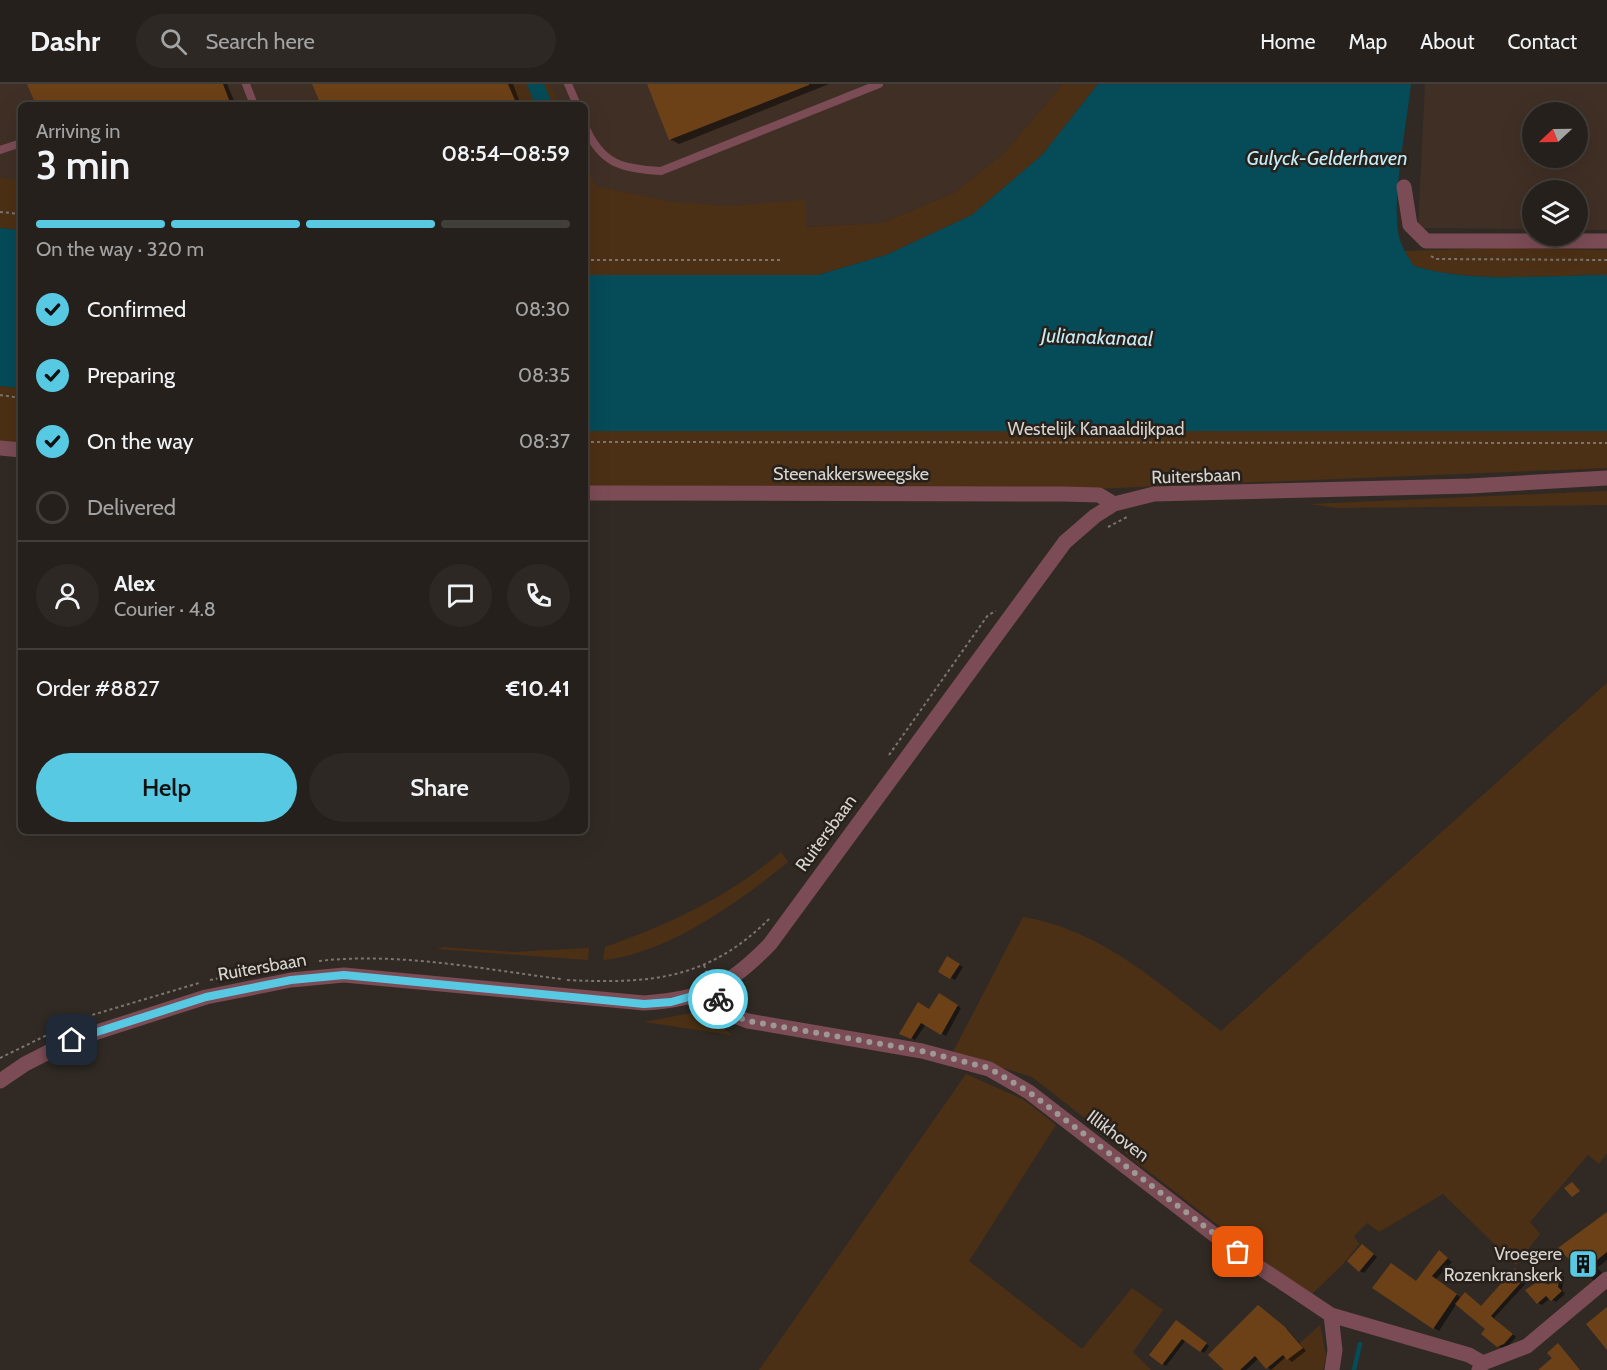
<!DOCTYPE html>
<meta charset="utf-8">
<style>
:root{--surface:#25201b;--page:#2d2824;--text:#f1f3f6;--muted:#a3a3a3;--line:#423e3a;--accent:#58c9e3}
body{margin:0;font-family:Cabin,sans-serif;background:var(--page);color:var(--text);height:100vh;display:flex;flex-direction:column;font-size:22px;white-space:nowrap}
*{box-sizing:border-box;margin:0}
p{font-size:20px;color:var(--muted)}
.icon{flex:none;width:33px;height:33px;fill:none;stroke:currentColor;stroke-width:2;stroke-linecap:round;stroke-linejoin:round}
.map{position:relative;flex:1;overflow:hidden}
.details{position:absolute;left:18px;top:18px;width:570px;height:732px;display:flex;flex-direction:column;background:var(--surface);border-radius:9px;box-shadow:0 6px 24px #0002,0 0 0 2px var(--line)}
.details>*{flex:none}
.needle{width:39px;rotate:248deg}
.buttons{position:absolute;left:1522px;top:18px;display:grid;gap:12px}
.buttons a{display:grid;place-items:center;width:66px;height:66px;border-radius:50%;background:var(--surface);box-shadow:0 6px 24px #0002,0 0 0 2px var(--line);font-size:30px}
.pin{position:absolute;display:grid;place-items:center;width:51px;height:51px;color:#fff;margin:-26px;border-radius:12px;box-shadow:0 3px 9px #0006}
.courier{position:absolute;display:grid;place-items:center;width:60px;height:60px;margin:-30px;border:4px solid #58c9e3;border-radius:50%;background:#fff;color:#222;box-shadow:0 2px 8px #0007}
.head em{font-style:normal;font-weight:600}
.head div{display:flex;flex-direction:column-reverse}
.head{display:flex;align-items:center;justify-content:space-between;height:102px;padding:0 18px}
h1{font-size:39px;font-weight:600;line-height:45px}
.bar{display:grid;grid-template-columns:repeat(4,1fr);gap:9px 6px;align-content:center;height:72px;padding:0 18px}
.bar i{height:8px;border-radius:4px;background:var(--line)}
.bar .selected{background:var(--accent)}
.bar p{grid-column:span 4}
.line{display:flex;align-items:center;gap:15px;padding:0 18px;border-top:2px solid var(--line)}
.line div{flex:1}
.round{display:grid;place-items:center;flex:none;width:63px;height:63px;border-radius:32px;background:var(--page)}
ol{padding:0 18px;list-style:none}
li{display:flex;align-items:center;gap:18px;height:66px}
li p{margin-inline-start:auto}
li .icon{padding:6px;border-radius:50%;background:var(--accent);color:#111;stroke-width:4}
li:last-child{color:var(--muted)}
li i{width:33px;height:33px;border:3px solid var(--line);border-radius:50%}
.primary-button{display:flex;gap:12px;margin-top:auto;padding:12px 18px}
.primary-button a{flex:1;height:69px;border-radius:36px;background:var(--accent);color:#111;font-size:24px;font-weight:600;line-height:69px;text-align:center}
.primary-button a+a{background:var(--page);color:var(--text)}
header{display:flex;align-items:center;gap:36px;box-sizing:border-box;height:84px;padding:0 30px;background:var(--surface);border-bottom:2px solid var(--line)}
header strong{font-size:28px}
nav{display:flex;gap:33px;margin-inline-start:auto;font-size:21px}
.search{width:420px;height:54px;background:var(--page);display:flex;align-items:center;gap:15px;box-sizing:border-box;padding:0 21px;border-radius:33px;color:var(--muted);font-size:22px}
.map>svg:first-child{display:block}
.industrial{fill:#402f25;fill-rule:evenodd}
.green{fill:#4c3015}
.water{fill:#054b58}
.shadow{fill:#0007}
.lines{fill:none;stroke-linecap:round;stroke-linejoin:round}
.stream{stroke:#054b58;stroke-width:4.5}
.building{fill:#6d4117}
.path{stroke:#7a756f;stroke-width:2;stroke-dasharray:3 3;stroke-linecap:butt}
.service{stroke:#7b4c55;stroke-width:8}
.minor{stroke:#7b4c55;stroke-width:15}
.tertiary{stroke:#7b4c55;stroke-width:15}
.done{stroke:#9d9893;stroke-width:6;stroke-dasharray:0 10.8}
.route{stroke:#58c9e3;stroke-width:8}
.labels{text-anchor:middle;stroke-width:5;stroke-linejoin:round;paint-order:stroke}
.street-label{font-size:18px;fill:#d7d3cf;stroke:#27201b}
.poi-label{font-size:18px;fill:#d7d3cf;stroke:#27201b;text-anchor:end}
.water-label{font-size:20px;font-style:italic;fill:#c3ecf7;stroke:#27201b}
</style>
<header>
<strong>Dashr</strong>
<div class="search"><svg class="icon" aria-label="search" viewBox="0 0 24 24"><circle cx="10" cy="10" r="6"/><path d="M15 15l6 6"/></svg>Search here</div>
<nav><a>Home</a><a>Map</a><a>About</a><a>Contact</a></nav>
</header>
<div class="map">
<svg width="1607" height="1286" viewBox="0 0 1607 1286">
<rect width="100%" height="100%" fill="#312a24"/>
<path class="industrial" d="M0,0H1063L1005,68L954,109L882,139L585,154V21H21V108L0,106Z
M1425,0H1607V146H1578V106H1533V145L1418,144ZM1533,28H1578V74H1533Z"/>
<path class="green" d="M508,0H550L560,21H517Z
M1063,0H1098L1042,71L972,131L886,171L818,191H585V75L595,102L672,118L731,122L806,116V143L882,139L954,109L1005,68Z
M0,94L21,96V146L0,144Z
M1503,164L1607,166V191C1544,191 1474,200 1414,182L1404,167Z
M0,302L21,304V365L0,363Z
M585,347H1607V384L992,409H585Z
M1607,407V421L1336,424L1310,420Z
M1607,599V1069L1599,1080L1588,1071L1530,1138L1540,1150L1516,1181L1443,1110L1379,1148L1367,1139L1354,1152L1359,1160L1343,1180L1310,1212L1130,1073L1104,1049L1032,993L953,968L1023,833C1103,846 1158,900 1221,947Z
M781,768L788,778C740,817 667,870 603,876L605,863C669,841 730,812 781,768Z
M443,863L513,868L589,864L588,876L437,865Z
M707,926L717,939L732,951L644,938Z
M966,990L1024,1016L1056,1041L969,1177L1082,1265L1132,1204L1163,1226L1133,1268L1151,1286H759Z
M1320,1241L1326,1271L1323,1286H1270Z"/>
<path class="water" d="M527,0H544L553,21H535Z
M1098,0H1411C1407,38 1391,119 1399,153C1402,164 1408,173 1414,182C1473,200 1545,191 1607,191V347H585V191H818L886,171L972,131L1042,71Z
M0,144L21,146V304L0,302Z"/>
<path class="shadow" d="M29,0H227L236,21H37Z
M314,0H513L521,21H322Z
M648,0H829L679,60L670,55Z
M948,874L963,883L955,896L940,887Z
M940,911L961,924L946,952L926,940L915,956L901,949L930,927Z
M1607,1130V1176L1597,1184L1602,1189L1594,1197L1561,1164Z
M1366,1164L1377,1173L1364,1189L1360,1187Z
M1440,1168L1452,1178L1435,1196L1461,1214L1482,1224L1519,1188L1528,1197L1494,1234L1516,1253L1508,1262L1502,1264L1498,1262L1487,1245L1457,1219L1439,1247L1375,1204L1417,1198Z
M1560,1191L1564,1193L1562,1206L1565,1210L1556,1218L1550,1214L1542,1221L1538,1219Z
M1262,1225L1288,1246L1306,1267L1292,1278L1286,1273L1271,1286L1259,1274L1246,1286H1226Z
M1180,1240L1209,1262L1204,1269L1186,1256L1166,1282L1163,1280Z"/>
<g class="lines">
<path class="stream" d="M1354,1286L1360,1260"/>
</g>
<path class="building" d="M27,0H223L231,21H36Z
M312,0H508L517,21H321Z
M647,0H809V1L669,56Z
M947,872L960,880L950,895L938,888Z
M939,909L958,921L941,951L921,939L911,955L899,950L918,918L929,925Z
M1572,1098L1580,1107L1572,1113L1564,1104Z
M1607,1128V1168L1592,1180L1597,1185L1587,1194L1558,1164Z
M1362,1160L1374,1170L1359,1188L1347,1177Z
M1439,1166L1448,1174L1432,1192L1457,1210L1433,1245L1372,1204L1391,1179L1416,1197Z
M1515,1184L1525,1194L1491,1232L1513,1250L1504,1260L1497,1263L1481,1250L1485,1245L1455,1220L1465,1208L1481,1222Z
M1560,1190L1558,1203L1562,1207L1551,1217L1546,1212L1537,1220L1525,1206L1542,1195L1548,1201Z
M1258,1221L1284,1242L1303,1264L1287,1276L1283,1271L1266,1285L1255,1272L1240,1286H1224L1208,1271Z
M1607,1223V1266L1586,1240Z
M1176,1236L1207,1259L1200,1268L1182,1255L1162,1281L1149,1271Z
M1558,1259L1580,1286H1538L1552,1274L1547,1269Z"/>
<g class="lines">
<path class="path" d="M0,128L21,130
M1431,172L1436,175L1607,176
M585,176H780
M0,311L21,314
M585,358L1607,359
M1108,443L1127,433
M889,671L988,531L996,527
M319,877C399,868 482,885 561,895
M704,881L708,892
M210,896L281,882
M567,896C650,900 709,896 771,833
M0,974L82,934L199,899"/>
<path class="service" d="M246,0L254,21
M568,0L577,21
M585,42C601,80 622,85 661,87L879,0
M0,66L21,59"/>
<path class="minor" d="M1404,103L1410,141L1426,157H1607
M0,364L21,366
M585,409L1063,410L1099,411L1114,420
M713,906L729,930L748,937L922,967L989,985L1029,1008L1238,1169L1331,1231L1469,1271L1483,1279
M1331,1231L1335,1266L1332,1286
M1479,1286L1483,1279L1527,1262L1607,1195"/>
<path class="tertiary" d="M0,997L25,980L72,956L206,913L291,896L344,891L644,919C704,915 728,903 770,860L1065,458L1095,432L1114,420L1154,410L1470,402L1607,394"/>
</g>
<g class="lines">
<path class="done" d="M718,915L729,930L748,937L922,967L989,984L1029,1008L1238,1168"/>
<path class="route" d="M72,956L206,913L291,896L344,891L644,920L671,918L714,906L718,915"/>
</g>
<defs>
<g id="building-square" transform="scale(1.5)"><rect x="-9" y="-9" width="18" height="18" rx="4" fill="#58c9e3" stroke="#27201b"/><path d="M-4-6H4V6H1V3H-1V6H-4ZM-2.5-4.3h1.7v1.8h-1.7ZM.8-4.3h1.7v1.8H.8ZM-2.5-1h1.7V.8h-1.7ZM.8-1h1.7V.8H.8Z" fill="#111"/></g>
</defs>
<g fill-rule="evenodd">
<use href="#building-square" x="1583" y="1180"/>
</g>
<g class="labels">
<g class="street-label">
<text x="1096" y="351">Westelijk Kanaaldijkpad</text>
<text x="851" y="396">Steenakkersweegske</text>
<text transform="translate(1196 392) rotate(-2)" y="6">Ruitersbaan</text>
<text transform="translate(826 749) rotate(-54)" y="6">Ruitersbaan</text>
<text transform="translate(262 883) rotate(-10)" y="6">Ruitersbaan</text>
<text transform="translate(1118 1052) rotate(37)" y="6">Illikhoven</text>
</g>
<g class="poi-label">
<text x="1562" y="1176">Vroegere<tspan x="1562" dy="21">Rozenkranskerk</tspan></text>
</g>
<g class="water-label">
<text x="1327" y="81">Gulyck-Gelderhaven</text>
<text transform="translate(1097 253) rotate(2)" y="7">Julianakanaal</text>
</g>
</g>
</svg>
<div class="buttons">
<a><svg class="needle" viewBox="-14 -14 28 28"><path d="M0-13l5 13h-10z" fill="#e53935"/><path d="M0 13l5-13h-10z" fill="#a3a3a3"/></svg></a>
<a><svg class="icon" aria-label="layers" viewBox="0 0 24 24"><path d="M12 4l9 5-9 5-9-5zM3 14l9 5 9-5"/></svg></a>
</div>
<div class="pin" style="left:1238px;top:1168px;background:#ea580c"><svg class="icon" aria-label="bag" viewBox="0 0 24 24"><path d="M5 8h14l-1 12H6zM9 8a3 3 0 0 1 6 0"/></svg></div>
<div class="pin" style="left:72px;top:956px;background:#1f2937"><svg class="icon" aria-label="home" viewBox="0 0 24 24"><path d="M3 11l9-7 9 7M6 9v11h12V9"/></svg></div>
<div class="courier" style="left:718px;top:915px"><svg class="icon" aria-label="bike" viewBox="0 0 24 24"><circle cx="6" cy="16" r="4"/><circle cx="18" cy="16" r="4"/><path d="M6 16l4-8h5l3 8M10 8l3 8H6M13 5h3"/></svg></div>
<section class="details">
<div class="head"><div><h1>3 min</h1><p>Arriving in</p></div><em>08:54–08:59</em></div>
<div class="bar"><i class="selected"></i><i class="selected"></i><i class="selected"></i><i></i><p>On the way · 320 m</p></div>
<ol>
<li><svg class="icon" aria-label="check" viewBox="0 0 24 24"><path d="M5 12l5 5 9-10"/></svg>Confirmed<p>08:30</p></li>
<li><svg class="icon" aria-label="check" viewBox="0 0 24 24"><path d="M5 12l5 5 9-10"/></svg>Preparing<p>08:35</p></li>
<li><svg class="icon" aria-label="check" viewBox="0 0 24 24"><path d="M5 12l5 5 9-10"/></svg>On the way<p>08:37</p></li>
<li><i></i>Delivered</li>
</ol>
<div class="line" style="height:108px"><a class="round"><svg class="icon" aria-label="person" viewBox="0 0 24 24"><circle cx="12" cy="8" r="4"/><path d="M4 21q1-7 8-7t8 7"/></svg></a><div><b>Alex</b><p>Courier · 4.8</p></div><a class="round"><svg class="icon" aria-label="chat" viewBox="0 0 24 24"><path d="M4 5h16v11H9l-5 4z"/></svg></a><a class="round"><svg class="icon" aria-label="phone" viewBox="0 0 24 24"><path d="M5 4h4l2 5-3 2q2 4 5 5l2-3 5 2v4C11 20 4 13 5 4z"/></svg></a></div>
<div class="line" style="height:78px"><div>Order #8827</div><b>€10.41</b></div>
<div class="primary-button"><a>Help</a><a>Share</a></div>
</section>
</div>
